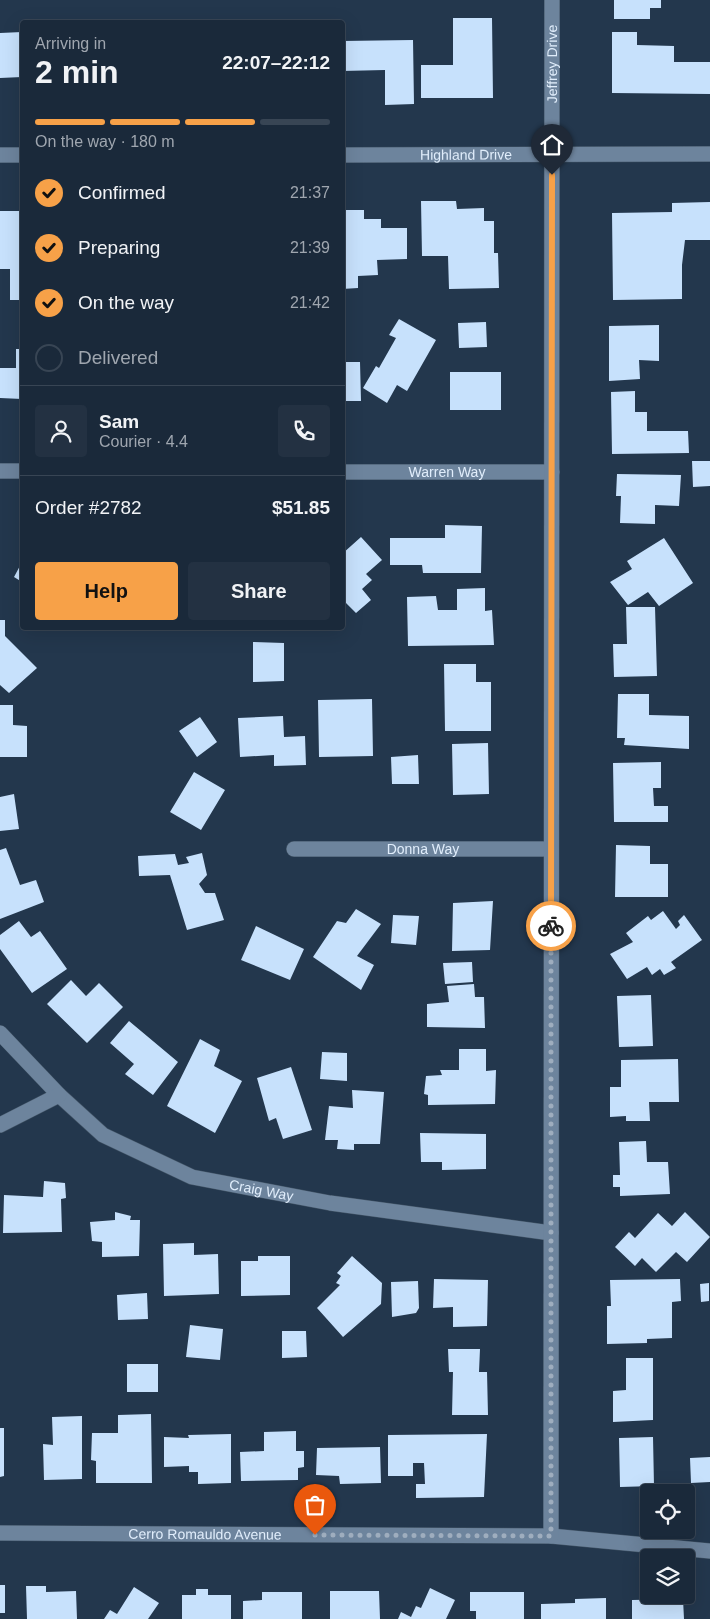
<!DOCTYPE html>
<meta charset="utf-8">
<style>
:root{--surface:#1a293a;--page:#233142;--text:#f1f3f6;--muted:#9fa6af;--line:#384554;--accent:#f7a148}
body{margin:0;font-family:Arial,sans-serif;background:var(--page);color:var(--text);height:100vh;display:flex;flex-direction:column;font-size:19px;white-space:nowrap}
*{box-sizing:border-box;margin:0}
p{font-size:16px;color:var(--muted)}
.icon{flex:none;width:28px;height:28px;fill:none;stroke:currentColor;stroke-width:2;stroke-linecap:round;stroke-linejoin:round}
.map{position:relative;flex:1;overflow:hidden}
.panel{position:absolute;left:20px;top:20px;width:325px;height:610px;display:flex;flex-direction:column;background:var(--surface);border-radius:5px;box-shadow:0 5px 20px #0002,0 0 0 1px var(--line)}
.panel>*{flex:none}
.tools{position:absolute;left:640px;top:1484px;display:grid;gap:10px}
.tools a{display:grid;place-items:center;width:55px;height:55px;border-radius:5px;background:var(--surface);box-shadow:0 5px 20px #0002,0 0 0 1px var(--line);font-size:25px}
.pin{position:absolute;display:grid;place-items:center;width:42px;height:42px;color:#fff;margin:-51px -21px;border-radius:50% 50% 50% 0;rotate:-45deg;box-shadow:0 0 5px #0007}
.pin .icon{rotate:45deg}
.courier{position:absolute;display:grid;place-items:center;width:50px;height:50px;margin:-25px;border:4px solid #f7a148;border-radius:50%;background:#fff;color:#222;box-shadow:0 1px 6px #0007}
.overview em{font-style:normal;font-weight:700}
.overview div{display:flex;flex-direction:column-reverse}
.overview{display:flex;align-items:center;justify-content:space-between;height:85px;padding:0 15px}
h1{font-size:32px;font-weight:700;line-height:38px}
.bar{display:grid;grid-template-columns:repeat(4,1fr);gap:8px 5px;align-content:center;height:60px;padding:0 15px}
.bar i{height:6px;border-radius:4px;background:var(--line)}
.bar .current{background:var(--accent)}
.bar p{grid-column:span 4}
.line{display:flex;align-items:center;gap:12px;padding:0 15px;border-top:1px solid var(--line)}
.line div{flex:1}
.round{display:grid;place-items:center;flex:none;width:52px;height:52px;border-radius:5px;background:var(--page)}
ol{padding:0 15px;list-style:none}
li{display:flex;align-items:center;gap:15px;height:55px}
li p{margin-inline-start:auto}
li .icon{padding:5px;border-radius:50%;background:var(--accent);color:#111;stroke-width:4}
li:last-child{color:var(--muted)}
li i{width:28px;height:28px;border:2px solid var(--line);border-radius:50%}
.action{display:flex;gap:10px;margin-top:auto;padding:10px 15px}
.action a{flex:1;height:58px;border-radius:5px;background:var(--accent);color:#111;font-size:20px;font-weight:700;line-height:58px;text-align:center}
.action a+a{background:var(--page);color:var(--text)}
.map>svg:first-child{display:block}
.building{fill:#c7e1fc}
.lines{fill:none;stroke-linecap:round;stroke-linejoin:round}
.street-casing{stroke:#425466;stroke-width:16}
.street{stroke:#6d849d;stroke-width:15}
.done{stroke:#9eadbe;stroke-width:5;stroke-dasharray:0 9}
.route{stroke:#f7a148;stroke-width:6}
.labels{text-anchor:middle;stroke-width:5;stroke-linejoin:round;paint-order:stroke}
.street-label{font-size:14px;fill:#e0edfb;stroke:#192d42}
</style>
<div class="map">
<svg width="710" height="1619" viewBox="0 0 710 1619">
<rect width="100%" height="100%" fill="#23374d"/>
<path class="building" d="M614,0H661V8H650V19H614Z
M453,18H492L493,98H421V65H453Z
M22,32V77L0,78V33Z
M612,32H637V45L674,46V62H710V94L612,93Z
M413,40L414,104L385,105V70L342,71V41Z
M421,201H456L457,209L484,208V221H494V253H498L499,288L449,289L448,256H422Z
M710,202V240H685L682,265V299L613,300L612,213L672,212V203Z
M342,210H364V219H381V228H407V259L377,260L378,275L358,276V288L342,289Z
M0,211H22V300H10V269H0Z
M399,319L436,340L407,391L397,385L387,403L363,388L376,366L379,368L396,338L389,335Z
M486,322L487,347L459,348L458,323Z
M659,325V361L639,360L640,379L609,381V326Z
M16,349H22V399L0,398V368H16Z
M342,362H360L361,401H342Z
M450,372H501V410H450Z
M635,391V412H647V431H688L689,453L612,454L611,392Z
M692,461H710V486L693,487Z
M617,474L681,475L679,506L655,505V524L620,523L621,496H616Z
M445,525L482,526L481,573H423L422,565H390V538H445Z
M361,537L382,560L366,574L372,580L362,589L371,600L356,613L346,603L342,606V554Z
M664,538L693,583L659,606L648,592L628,605L610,582L632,569L627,561Z
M22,562V582L14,577Z
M485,588V611L492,610L494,645L408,646L407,597L436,596L438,610H457V589Z
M626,607H655L657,676L614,677L613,644H627Z
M0,620H5V636L37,668L9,693L0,685Z
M253,642L284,643V681L253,682Z
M444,664H476V682H491V731H445Z
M618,694H649V715L689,716V749L624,745L625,738H617Z
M372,699L373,756L319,757L318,700Z
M0,705H13V725L27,726V757H0Z
M283,716L284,737L305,736L306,765L274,766V755L240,757L238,718Z
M200,717L217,742L197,757L179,731Z
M488,743L489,794L453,795L452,744Z
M418,755L419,784H392L391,757Z
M661,762V788H653L654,806H668V822H614L613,763Z
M194,772L225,790L201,830L170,812Z
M14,794L19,829L0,831V797Z
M616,845L650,846V864H668V897H615Z
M6,848L20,885L36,880L44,902L0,919V850Z
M202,853L207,875L199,884L205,893H215L224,920L187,930L170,875L139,876L138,856L175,854L178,865L189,863L186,857Z
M493,901L490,950L452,951L453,903Z
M356,909L381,924L357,956L374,965L361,990L313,957L337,921L346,923Z
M663,911L676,929L680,925L678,921L684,915L702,940L671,962L676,968L664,975L660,969L652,975L647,967L627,979L610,954L633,942L626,933L648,916L651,920Z
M393,915L419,916L416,945L391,943Z
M19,921L31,937L40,931L67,969L32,993L0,949V935Z
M256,926L304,949L290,980L241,960Z
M472,962L473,982L445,984L443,963Z
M71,980L86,996L99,983L123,1007L87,1043L47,1004Z
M474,984L475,997H484L485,1028L427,1027V1004L449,1002L447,986Z
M651,995L653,1046L619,1047L617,996Z
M129,1021L178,1062L153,1095L125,1074L134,1064L110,1043Z
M200,1039L220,1050L214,1066L242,1081L215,1133L167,1106Z
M459,1049H486V1071L496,1070L495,1104L428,1105V1095L424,1094L426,1076L442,1075L440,1070H459Z
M322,1052L347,1053V1081L320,1079Z
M678,1059L679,1102H649L650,1121H626V1116L610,1117V1087H621V1060Z
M291,1067L312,1130L283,1139L276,1118L269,1121L257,1078Z
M352,1090L384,1092L380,1144H354V1150L337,1149L338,1140H325L329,1106L353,1108Z
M420,1133L486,1134V1169L442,1170V1162H421Z
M646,1141L647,1162H668L670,1194L620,1196V1187H613V1175H620L619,1142Z
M44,1181L65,1183L66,1198L61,1199L62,1232L3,1233L4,1195L43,1197Z
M115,1212L131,1216L130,1220H140L139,1256L102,1257V1242L92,1241L90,1222L115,1220Z
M685,1212L710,1237L687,1262L676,1252L656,1272L642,1258L635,1266L615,1247L629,1232L635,1238L658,1213L672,1226Z
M194,1243V1255L218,1254L219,1294L164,1296L163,1244Z
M258,1256H290V1295L241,1296V1261H258Z
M352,1256L382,1283L381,1304L343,1337L317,1308L340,1285L336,1283L341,1276L337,1273Z
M434,1279L488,1280L487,1326L453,1327V1307L433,1308Z
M680,1279L681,1301L672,1302V1338L647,1339V1343L607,1344V1306H611L610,1280Z
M418,1281L419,1308L416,1313L392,1317L391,1282Z
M709,1283V1301L701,1302L700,1284Z
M147,1293L148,1319L118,1320L117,1295Z
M190,1325L223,1329L220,1360L186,1357Z
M282,1331H306L307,1357L282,1358Z
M448,1349H480L479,1372H487L488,1415H452L453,1372H449Z
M626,1358H653V1420L613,1422V1391L626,1390Z
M127,1364H158V1392H127Z
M151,1414L152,1483H96V1461L91,1460L92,1433H118V1415Z
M82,1416V1479L44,1480L43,1444L53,1445L52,1417Z
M0,1428H4V1476L0,1477Z
M296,1431V1451H304V1467L298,1468V1480L241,1481L240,1452L264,1451V1432Z
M231,1434V1483L198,1484V1472H189V1466L164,1467V1437L189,1438L188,1435Z
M487,1434L484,1497L416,1498V1484H425L424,1463H413V1476H388V1435Z
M653,1437L654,1486L620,1487L619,1438Z
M380,1447L381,1483L340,1484L339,1476L316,1475L317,1448Z
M710,1457V1482L691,1483L690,1458Z
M0,1585H5V1613H0Z
M26,1586H46V1592L76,1591L77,1619H27Z
M134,1587L159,1603L148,1619H104L110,1610L117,1614Z
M430,1588L455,1600L446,1619H398L401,1612L411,1617L416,1606L421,1608Z
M196,1589H208V1595H231V1619H182V1595H196Z
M330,1591H379L380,1619H330Z
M262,1592H302V1619H243V1601L262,1600Z
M470,1592H524V1619H476V1611H470Z
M606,1598V1619H541V1604L575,1603V1599Z
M683,1599L684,1619H632V1600Z"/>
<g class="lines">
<g class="street-casing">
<g id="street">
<path d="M0,155H22"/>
<path id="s1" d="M342,155L710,154"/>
<path d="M0,471H22"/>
<path id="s2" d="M342,472H552"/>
<path id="s3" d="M294,849H551"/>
<path id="s4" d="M0,1033L59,1095L103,1135L192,1177L330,1203L551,1233"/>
<path d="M0,1125L59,1095"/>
<path id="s5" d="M0,1533L551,1536L710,1551"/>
<path id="s6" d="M551,1536L552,0"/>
</g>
</g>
<use href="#street" class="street"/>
</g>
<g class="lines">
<path class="done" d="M315,1535L551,1536V926"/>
<path class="route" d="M551,926L552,175"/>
</g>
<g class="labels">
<g class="street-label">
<text dy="5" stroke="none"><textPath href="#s6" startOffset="1472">Jeffrey Drive</textPath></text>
<text dy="5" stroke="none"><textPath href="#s1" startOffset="124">Highland Drive</textPath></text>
<text dy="5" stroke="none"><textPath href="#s2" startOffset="105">Warren Way</textPath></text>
<text dy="5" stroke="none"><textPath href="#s3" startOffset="129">Donna Way</textPath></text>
<text dy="5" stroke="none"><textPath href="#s4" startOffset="314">Craig Way</textPath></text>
<text dy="5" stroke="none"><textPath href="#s5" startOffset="205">Cerro Romauldo Avenue</textPath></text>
</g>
</g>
</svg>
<div class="tools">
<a><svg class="icon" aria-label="locate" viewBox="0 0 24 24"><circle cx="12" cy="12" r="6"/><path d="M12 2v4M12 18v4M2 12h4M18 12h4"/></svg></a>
<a><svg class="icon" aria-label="layers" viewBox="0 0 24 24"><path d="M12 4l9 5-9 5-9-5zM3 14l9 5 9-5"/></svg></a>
</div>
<div class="pin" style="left:315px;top:1535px;background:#ea580c"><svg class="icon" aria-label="bag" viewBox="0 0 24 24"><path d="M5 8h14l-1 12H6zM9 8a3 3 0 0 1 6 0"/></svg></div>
<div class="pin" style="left:552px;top:175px;background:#1f2937"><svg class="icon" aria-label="home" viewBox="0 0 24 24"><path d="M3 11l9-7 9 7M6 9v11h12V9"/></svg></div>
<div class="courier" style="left:551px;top:926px"><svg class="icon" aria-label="bike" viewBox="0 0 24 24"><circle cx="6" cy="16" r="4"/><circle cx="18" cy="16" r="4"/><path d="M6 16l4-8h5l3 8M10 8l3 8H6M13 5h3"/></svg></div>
<section class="panel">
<div class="overview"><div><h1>2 min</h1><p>Arriving in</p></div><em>22:07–22:12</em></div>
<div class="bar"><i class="current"></i><i class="current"></i><i class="current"></i><i></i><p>On the way · 180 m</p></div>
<ol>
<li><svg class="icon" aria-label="check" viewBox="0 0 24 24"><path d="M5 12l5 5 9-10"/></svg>Confirmed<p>21:37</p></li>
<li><svg class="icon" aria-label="check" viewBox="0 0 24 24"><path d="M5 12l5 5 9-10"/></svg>Preparing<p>21:39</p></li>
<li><svg class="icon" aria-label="check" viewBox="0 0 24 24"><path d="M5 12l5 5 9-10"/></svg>On the way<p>21:42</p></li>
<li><i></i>Delivered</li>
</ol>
<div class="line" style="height:90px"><a class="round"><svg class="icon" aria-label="person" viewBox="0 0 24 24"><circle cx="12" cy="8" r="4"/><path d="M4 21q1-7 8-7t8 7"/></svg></a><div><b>Sam</b><p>Courier · 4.4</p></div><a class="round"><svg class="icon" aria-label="phone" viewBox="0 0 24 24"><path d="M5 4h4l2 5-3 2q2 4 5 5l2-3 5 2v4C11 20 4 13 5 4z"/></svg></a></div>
<div class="line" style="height:65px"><div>Order #2782</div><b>$51.85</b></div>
<div class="action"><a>Help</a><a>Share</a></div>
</section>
</div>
